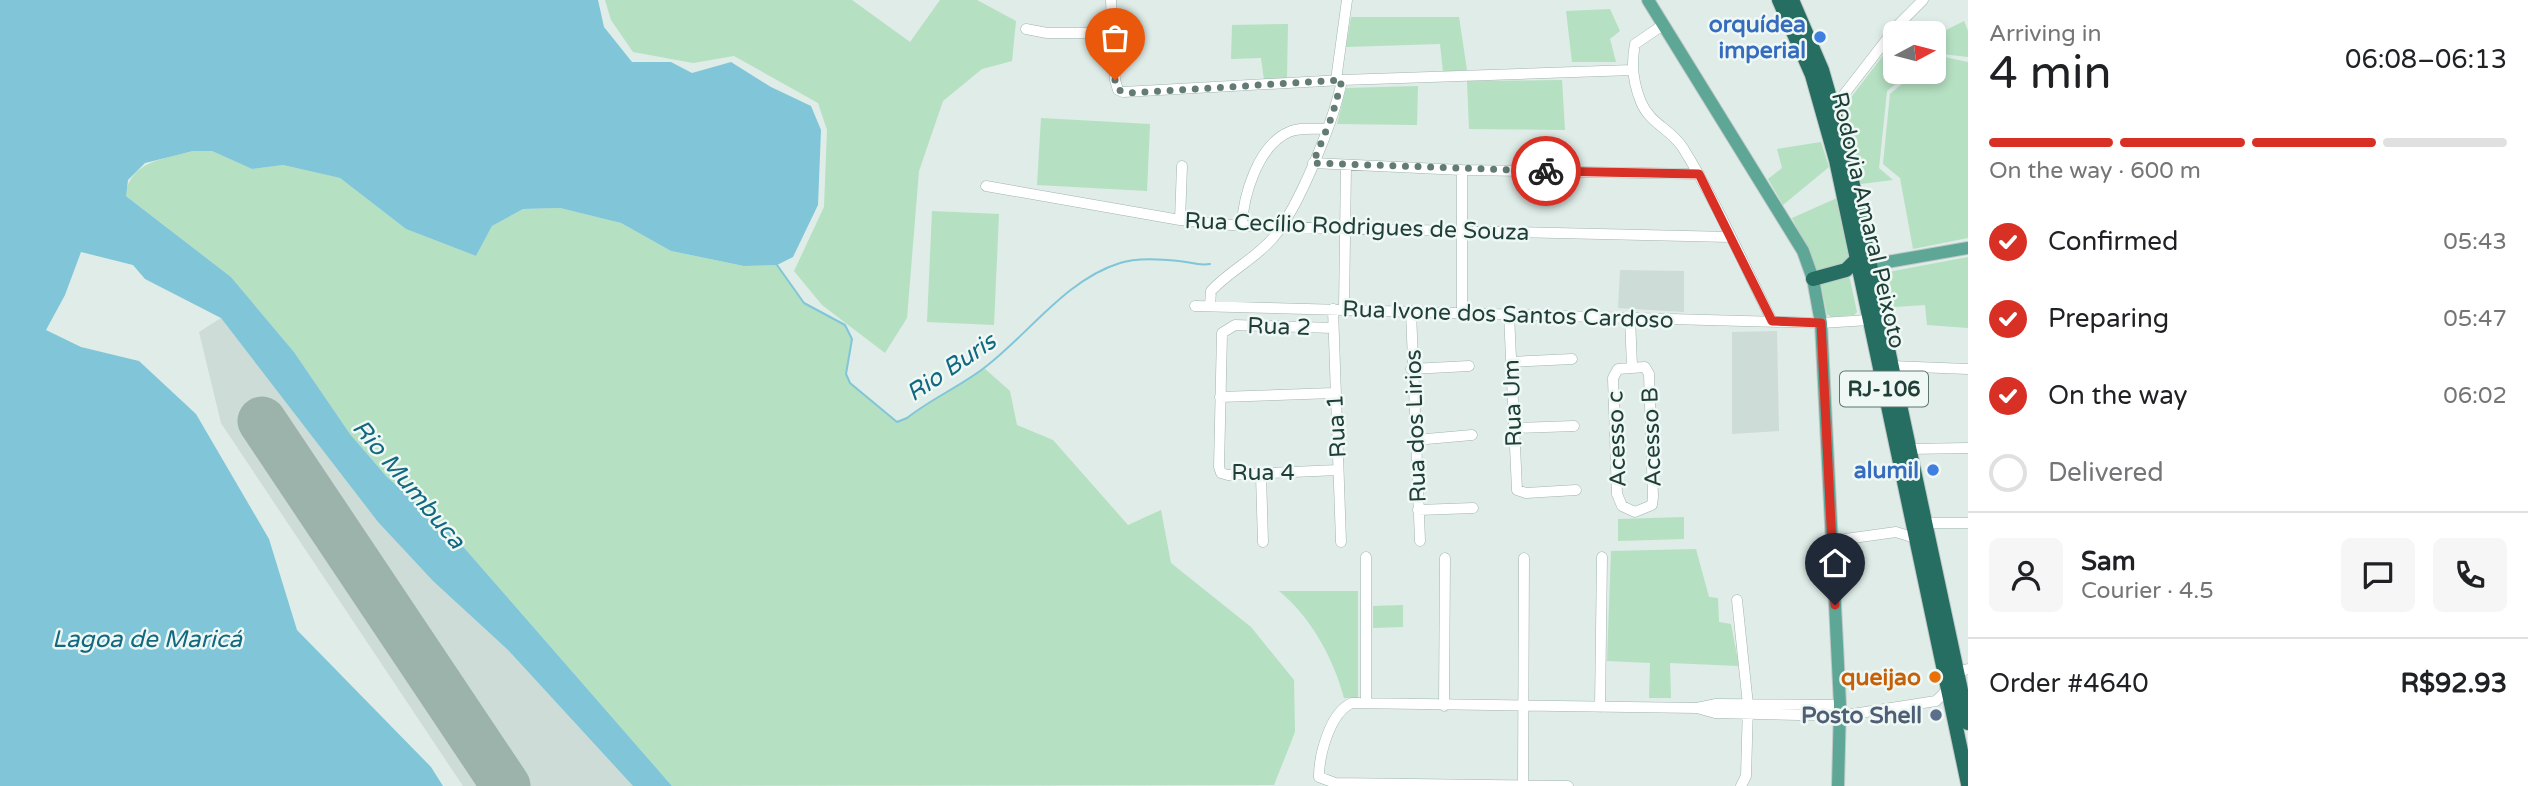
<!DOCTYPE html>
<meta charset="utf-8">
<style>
:root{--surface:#fff;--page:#f6f6f6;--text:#202124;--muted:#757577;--line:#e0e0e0;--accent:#d93025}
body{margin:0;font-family:"Varela Round",sans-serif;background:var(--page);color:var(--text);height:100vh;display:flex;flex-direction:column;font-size:26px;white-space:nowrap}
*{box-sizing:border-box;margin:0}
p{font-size:23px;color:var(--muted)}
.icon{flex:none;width:38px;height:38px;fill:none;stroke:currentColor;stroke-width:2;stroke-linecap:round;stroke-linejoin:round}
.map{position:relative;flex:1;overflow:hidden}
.details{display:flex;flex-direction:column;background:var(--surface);width:560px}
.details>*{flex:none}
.needle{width:46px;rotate:83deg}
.buttons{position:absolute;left:1883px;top:21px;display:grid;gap:14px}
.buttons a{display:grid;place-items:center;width:63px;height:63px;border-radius:10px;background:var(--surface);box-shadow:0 4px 10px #0003;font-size:35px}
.pin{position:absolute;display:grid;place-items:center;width:60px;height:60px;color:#fff;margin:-72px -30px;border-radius:50% 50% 50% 0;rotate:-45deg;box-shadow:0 0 7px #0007}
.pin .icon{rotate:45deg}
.courier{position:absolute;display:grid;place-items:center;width:70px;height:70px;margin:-35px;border:5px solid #d93025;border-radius:50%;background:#fff;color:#222;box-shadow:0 2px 9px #0007}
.overview em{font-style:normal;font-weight:600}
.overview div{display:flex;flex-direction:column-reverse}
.overview{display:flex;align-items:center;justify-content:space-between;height:119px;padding:0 21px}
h1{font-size:46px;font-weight:600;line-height:52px}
.bar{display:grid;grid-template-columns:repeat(4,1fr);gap:10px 7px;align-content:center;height:84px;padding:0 21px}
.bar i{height:9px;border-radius:5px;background:var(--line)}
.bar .on{background:var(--accent)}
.bar p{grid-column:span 4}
.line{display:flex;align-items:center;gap:18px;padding:0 21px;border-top:2px solid var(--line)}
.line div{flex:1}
.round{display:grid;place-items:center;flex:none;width:74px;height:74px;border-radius:10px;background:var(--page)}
ol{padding:0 21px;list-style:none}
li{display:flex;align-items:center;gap:21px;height:77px}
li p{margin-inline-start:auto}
li .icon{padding:7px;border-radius:50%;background:var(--accent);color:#fff;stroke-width:4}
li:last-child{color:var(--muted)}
li i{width:38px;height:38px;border:4px solid var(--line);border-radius:50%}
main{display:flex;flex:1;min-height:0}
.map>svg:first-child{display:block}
.built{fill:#cddcd6}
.green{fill:#b5e0c2}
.water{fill:#80c6d8}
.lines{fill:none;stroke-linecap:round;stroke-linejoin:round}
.stream{stroke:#80c6d8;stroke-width:2}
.runway{stroke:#9cb3ac;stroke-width:49}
.minor-casing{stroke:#a1b4af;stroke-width:11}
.major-casing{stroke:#c0c9c7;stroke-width:14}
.highway-casing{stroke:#c0c9c7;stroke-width:16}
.minor{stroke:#fff;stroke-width:10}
.major{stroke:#5ea797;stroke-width:12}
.highway{stroke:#266d62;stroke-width:14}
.done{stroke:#627b75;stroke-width:7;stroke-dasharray:0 12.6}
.route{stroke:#d93025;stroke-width:9}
.shop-dot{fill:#3f7fe0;stroke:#eff8f4;stroke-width:2.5}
.food-dot{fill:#e8710a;stroke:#eff8f4;stroke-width:2.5}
.service-dot{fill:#5c6f8a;stroke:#eff8f4;stroke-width:2.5}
.labels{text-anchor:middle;stroke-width:5;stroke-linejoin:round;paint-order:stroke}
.shield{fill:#eff8f4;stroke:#5d7670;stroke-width:2}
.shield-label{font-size:21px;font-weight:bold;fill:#1e3e37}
.shop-label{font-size:23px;font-weight:bold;fill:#366cbe;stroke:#eff8f4;text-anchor:end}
.street-label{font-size:23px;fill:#1e3e37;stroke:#eff8f4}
.food-label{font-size:23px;font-weight:bold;fill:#c56008;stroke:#eff8f4;text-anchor:end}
.service-label{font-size:23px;font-weight:bold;fill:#4e5e75;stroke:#eff8f4;text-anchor:end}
.water-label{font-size:24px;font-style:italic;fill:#126880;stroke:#eff8f4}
</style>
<main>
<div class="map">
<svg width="1968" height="786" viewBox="0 0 1968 786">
<rect width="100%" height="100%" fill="#dfece7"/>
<path class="built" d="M1620,270L1684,271V312L1618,308Z
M221,318L378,522L433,581L508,650L633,786H463L221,423L199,332Z
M1777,331L1779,431L1732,434V332Z"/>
<path class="green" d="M605,0H852L910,42L940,0H977L1016,21L1012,61L982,69L943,101L919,171L907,318L885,353L822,305L794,271L824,207L827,130L818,103L734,56L693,63L633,52L611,20Z
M1610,9L1620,31L1610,39L1616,62H1572L1566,11Z
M1351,17H1459L1467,70L1443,72L1440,44L1346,47Z
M1964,21L1968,31V57L1934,53V36Z
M1288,24L1287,78L1264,80L1261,58L1231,59L1232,25Z
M1895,40V72H1910L1887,91L1879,168L1893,180L1861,184L1846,104Z
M1935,55L1968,62V238L1913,249L1900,178L1883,164L1890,94L1916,72H1934Z
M1562,80L1565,130L1469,129L1467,81Z
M1418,86L1417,125L1337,124L1346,88Z
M1041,118L1150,124L1147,191L1037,185Z
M1821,142L1829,167L1783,205L1768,179L1782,168L1777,149Z
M193,151H212L252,169L283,165L340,178L406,229L476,256L492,226L523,209L560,208L621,223L671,251L744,266L777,265L804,303L845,325L852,339L846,374L850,383L896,422L907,418L984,368L1010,391L1017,425L1053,440L1128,525L1161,510L1171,563L1251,627L1294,680L1295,732L1274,785L672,786L453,535L387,477L350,434L294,352L231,277L125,195C131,161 163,159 193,151Z
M1837,198L1852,258L1846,267L1823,273L1816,269L1792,218Z
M932,211L999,214L994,325L927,322Z
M1968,257V328L1927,325L1925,305L1894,307L1888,272Z
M1849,275L1857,312L1854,315L1831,317L1827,314L1821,285L1825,279Z
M1684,517V539L1618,541V519Z
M1696,549L1709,597L1718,598L1719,622L1731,624L1739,666L1670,663L1671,698H1649L1650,663L1607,661L1611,551Z
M1279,591H1358V698H1344C1334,659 1310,616 1279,591Z
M1403,605V627L1373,628V606Z"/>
<path class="water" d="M0,0H598L604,27L632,62H671L692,73L731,62L771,87L811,106L821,130L818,205L793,257L777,265L744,266L671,251L621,223L560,208L523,209L492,226L476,256L406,229L340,178L283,165L252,169L212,151H193L145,163L128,180L126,196L231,277L294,352L350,434L387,477L453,535L672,786H633L508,650L433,581L378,522L221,318L145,279L133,265L81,252L65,295L46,330L81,347L139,361L196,414L269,539L297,630L431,767L443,786H0Z"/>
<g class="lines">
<path class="stream" d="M777,265L804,303L845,325L852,339L846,374L850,383L897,422L907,418C931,399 959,387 984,368C1028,335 1065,280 1120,263C1137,257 1161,259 1179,261C1191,262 1198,266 1210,264"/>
<path class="runway" d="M262,421L506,786"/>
<g class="minor-casing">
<path id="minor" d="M1111,0L1115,80L1118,90L1123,92L1342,80L1632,70
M1663,25L1635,44C1631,64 1633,83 1641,102C1650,124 1671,129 1683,148C1717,203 1743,263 1772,321
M1026,29L1047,33H1112
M1336,80L1347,0
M1835,106L1897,26L1923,0
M1313,163L1462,170L1699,174
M1462,170V312
M986,186L1180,220L1242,226L1730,237
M1180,220L1182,166
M1242,226C1243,196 1258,145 1289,132C1300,127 1315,129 1327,129
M1195,306L1821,323L1869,320
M1210,306L1211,291C1229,271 1255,259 1273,238C1299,207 1334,121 1342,80
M1333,309L1341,542
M1344,309L1346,165
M1411,311L1420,541
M1509,314L1517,490L1526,493L1576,490
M1630,317L1632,367
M1333,328L1235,325L1222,333L1219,467L1221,473L1228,475L1338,470
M1511,362L1572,359
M1891,366L1968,369
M1645,367L1649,374L1653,497L1652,505L1635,512L1622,506L1617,494L1613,378L1618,369Z
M1411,369L1469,366
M1220,397L1334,393
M1514,428L1574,426
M1415,440L1472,435
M1909,449L1968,448
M1261,475L1263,542
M1418,510L1473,508
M1925,523H1968
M1831,541L1896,532L1915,538
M1366,557V703
M1737,600L1748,705L1746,776L1741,786
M1957,672L1968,669
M1444,706L1445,558
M1600,707L1602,557
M1697,708L1715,713L1840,716L1936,701L1947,690
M1523,785L1524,558
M1568,786L1335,783L1319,777C1319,755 1330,712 1352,703L1697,708L1716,704L1840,705"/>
</g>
<g class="major-casing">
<path id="major" d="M1648,0L1803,251L1813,279L1821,323L1840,705L1838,786
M1870,265L1968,248"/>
</g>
<g class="highway-casing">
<path id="highway" d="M1779,0L1812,75L1836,160L1968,784
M1792,0L1822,70L1847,157L1968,723
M1813,279L1846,270L1856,260"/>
</g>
<use href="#minor" class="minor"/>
<use href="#major" class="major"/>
<use href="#highway" class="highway"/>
</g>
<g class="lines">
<path class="done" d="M1115,80L1118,90L1129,93L1342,80L1332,116L1313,163L1546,171"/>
<path class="route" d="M1546,171L1699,174L1772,321L1821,323L1835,605"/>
</g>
<g class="shop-dot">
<circle cx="1820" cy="37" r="7"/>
<circle cx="1933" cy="470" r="7"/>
</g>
<circle class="food-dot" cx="1935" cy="677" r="7"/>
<circle class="service-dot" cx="1936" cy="715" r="7"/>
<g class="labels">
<rect class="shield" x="1840" y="371.5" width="88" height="35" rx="5"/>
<g class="shield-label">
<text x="1884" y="396">RJ-106</text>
</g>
<g class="shop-label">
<text x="1806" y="32">orquídea<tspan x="1806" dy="26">imperial</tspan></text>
<text x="1919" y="478">alumil</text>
</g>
<g class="street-label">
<text transform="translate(1869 220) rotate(77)" y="8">Rodovia Amaral Peixoto</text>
<text transform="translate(1357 226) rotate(2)" y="8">Rua Cecílio Rodrigues de Souza</text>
<text transform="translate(1508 314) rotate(2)" y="8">Rua Ivone dos Santos Cardoso</text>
<text transform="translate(1279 326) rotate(2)" y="8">Rua 2</text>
<text transform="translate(1512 403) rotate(-92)" y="8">Rua Um</text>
<text transform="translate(1336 426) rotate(-93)" y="8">Rua 1</text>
<text transform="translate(1415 426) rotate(-92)" y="8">Rua dos Lirios</text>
<text transform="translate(1651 437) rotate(-92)" y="8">Acesso B</text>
<text transform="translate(1616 439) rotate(-92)" y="8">Acesso c</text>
<text x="1263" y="480">Rua 4</text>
</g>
<g class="food-label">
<text x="1921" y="685">queijao</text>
</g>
<g class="service-label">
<text x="1922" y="723">Posto Shell</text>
</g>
<g class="water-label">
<text transform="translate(951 367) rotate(-34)" y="8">Rio Buris</text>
<text transform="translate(409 484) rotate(50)" y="8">Rio Mumbuca</text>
<text x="147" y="647">Lagoa de Maricá</text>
</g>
</g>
</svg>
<div class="buttons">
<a><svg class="needle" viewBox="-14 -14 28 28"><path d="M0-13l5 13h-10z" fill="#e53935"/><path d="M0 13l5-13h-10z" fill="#757577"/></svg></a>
</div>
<div class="pin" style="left:1115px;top:80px;background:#ea580c"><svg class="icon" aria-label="bag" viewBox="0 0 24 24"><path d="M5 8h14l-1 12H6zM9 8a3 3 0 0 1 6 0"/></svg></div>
<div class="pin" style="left:1835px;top:605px;background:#1f2937"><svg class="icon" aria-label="home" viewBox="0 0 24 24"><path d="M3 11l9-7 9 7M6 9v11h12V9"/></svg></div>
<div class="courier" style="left:1546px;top:171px"><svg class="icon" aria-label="bike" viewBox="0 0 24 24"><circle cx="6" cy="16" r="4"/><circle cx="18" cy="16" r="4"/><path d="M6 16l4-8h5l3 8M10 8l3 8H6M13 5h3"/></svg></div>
</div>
<section class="details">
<div class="overview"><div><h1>4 min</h1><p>Arriving in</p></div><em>06:08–06:13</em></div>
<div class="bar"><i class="on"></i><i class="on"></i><i class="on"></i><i></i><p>On the way · 600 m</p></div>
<ol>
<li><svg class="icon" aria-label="check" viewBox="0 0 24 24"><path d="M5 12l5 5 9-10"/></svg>Confirmed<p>05:43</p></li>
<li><svg class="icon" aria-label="check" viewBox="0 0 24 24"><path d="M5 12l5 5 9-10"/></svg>Preparing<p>05:47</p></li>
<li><svg class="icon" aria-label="check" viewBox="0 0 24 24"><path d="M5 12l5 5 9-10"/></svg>On the way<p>06:02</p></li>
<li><i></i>Delivered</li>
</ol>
<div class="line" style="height:126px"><a class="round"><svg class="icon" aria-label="person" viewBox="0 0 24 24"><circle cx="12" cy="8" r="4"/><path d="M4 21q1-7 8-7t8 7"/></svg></a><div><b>Sam</b><p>Courier · 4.5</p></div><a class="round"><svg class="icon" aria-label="chat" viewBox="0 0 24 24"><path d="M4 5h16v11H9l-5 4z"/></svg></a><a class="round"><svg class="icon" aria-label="phone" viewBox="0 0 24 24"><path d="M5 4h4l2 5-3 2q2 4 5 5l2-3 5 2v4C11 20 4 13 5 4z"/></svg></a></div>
<div class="line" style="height:91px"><div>Order #4640</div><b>R$92.93</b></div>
</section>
</main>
